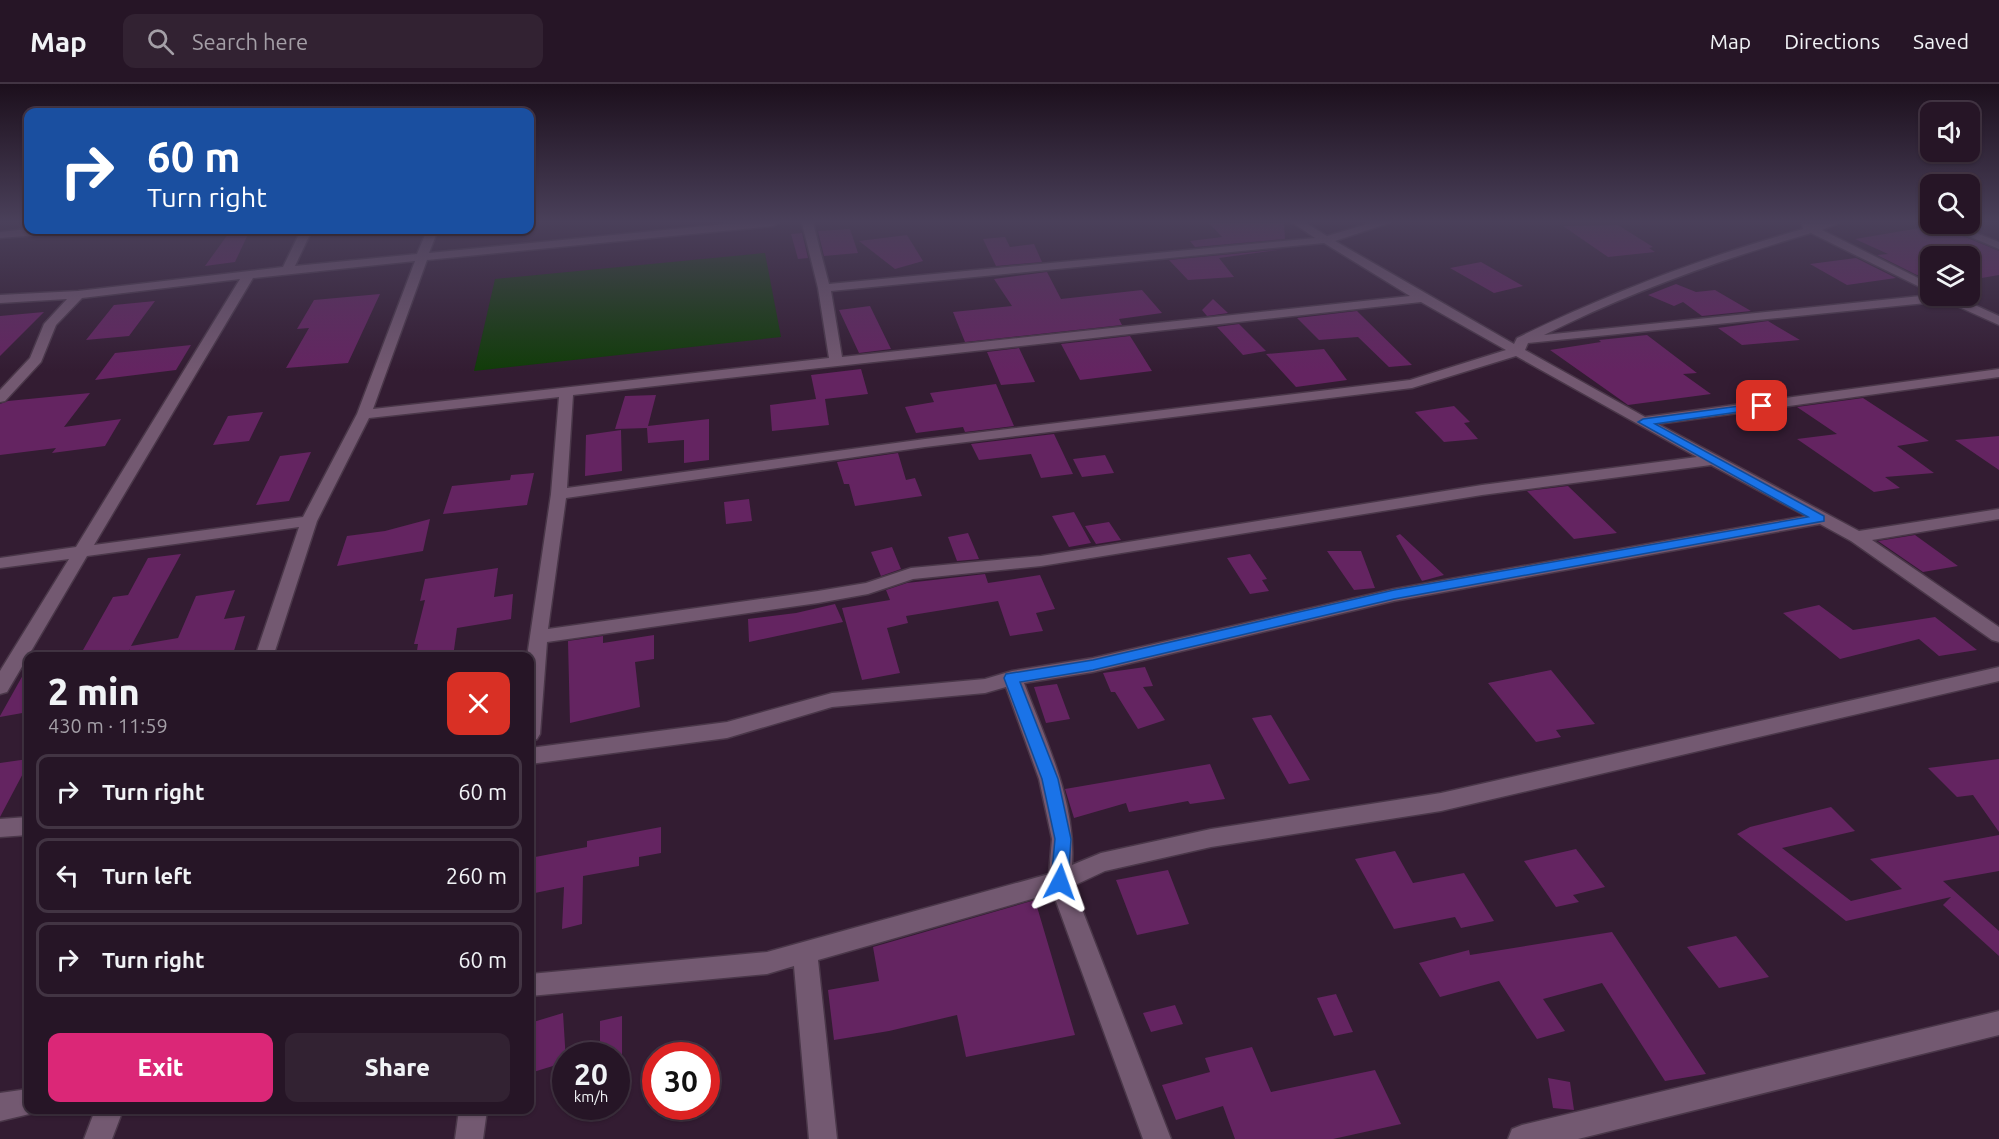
<!DOCTYPE html>
<meta charset="utf-8">
<style>
body{margin:0;font-family:Ubuntu,sans-serif;background:#322232;color:#f1f3f6;height:100vh;display:flex;flex-direction:column;font-size:22px;white-space:nowrap}
*{box-sizing:border-box;margin:0}
p{font-size:20px;color:#a49fa7}
.icon{flex:none;width:33px;height:33px;fill:none;stroke:currentColor;stroke-width:2;stroke-linecap:round;stroke-linejoin:round}
.map{position:relative;flex:1;overflow:hidden}
.side{position:absolute;left:24px;top:568px;width:510px;height:462px;display:flex;flex-direction:column;background:#261526;border-radius:12px;box-shadow:0 2px 4px #0004,0 0 0 2px #423443}
.side>*{flex:none}
.guide{position:absolute;left:24px;top:24px;width:510px;height:126px;border-radius:12px;box-shadow:0 2px 4px #0004,0 0 0 2px #423443;background:#1a4fa0;color:#fff;overflow:hidden}
.buttons{position:absolute;left:1920px;top:18px;display:grid;gap:12px}
.buttons a{display:grid;place-items:center;width:60px;height:60px;border-radius:12px;background:#261526;box-shadow:0 2px 4px #0004,0 0 0 2px #423443;font-size:30px}
.speed{position:absolute;left:552px;top:958px;display:flex;gap:12px;font-size:30px;font-weight:700;text-align:center}
.speed>*{display:grid;place-content:center;width:78px;height:78px;border-radius:50%;background:#261526;box-shadow:0 2px 4px #0004,0 0 0 2px #423443;line-height:1}
.speed small{font-size:15px;font-weight:400}
.speed .limit{border:9px solid #d22;background:#fff;color:#111}
.pin{position:absolute;display:grid;place-items:center;width:51px;height:51px;color:#fff;margin:-26px;border-radius:12px;box-shadow:0 3px 9px #0006}
.me{position:absolute;width:66px;margin:-33px;rotate:4deg;stroke-linejoin:round;filter:drop-shadow(0 0 4px #0008)}
.turn{display:flex;align-items:center;gap:21px;height:126px;padding:0 24px;font-size:27px}
.turn .icon{width:78px;height:78px;stroke-width:2.5}
.turn b{display:block;font-size:42px;line-height:51px}
.round{display:grid;place-items:center;flex:none;width:63px;height:63px;border-radius:12px;background:#322232}
.head{display:flex;align-items:center;justify-content:space-between;height:102px;padding:0 24px}
h1{font-size:36px;font-weight:800;line-height:45px}
.action{display:flex;gap:12px;margin-top:auto;padding:12px 24px}
.action a{flex:1;height:69px;border-radius:12px;background:#db2777;color:#fff;font-size:24px;font-weight:800;line-height:69px;text-align:center}
.action a+a{background:#322232;color:#f1f3f6}
ul{padding:0;list-style:none}
li{display:flex;align-items:center;gap:18px;height:75px;margin:0 12px 9px;padding:0 12px;border:3px solid #423443;border-radius:12px}
li div{flex:1}
li b{display:block;font-size:22px}
li em{font-style:normal}
header{display:flex;align-items:center;gap:36px;box-sizing:border-box;height:84px;padding:0 30px;background:#261526;border-bottom:2px solid #423443}
header strong{font-size:28px}
nav{display:flex;gap:33px;margin-inline-start:auto;font-size:21px}
.search{width:420px;height:54px;background:#322232;display:flex;align-items:center;gap:15px;box-sizing:border-box;padding:0 21px;border-radius:12px;color:#a49fa7;font-size:22px}
.map>svg:first-child{display:block}
</style>
<header>
<strong>Map</strong>
<div class="search"><svg class="icon" aria-label="search" viewBox="0 0 24 24"><circle cx="10" cy="10" r="6"/><path d="M15 15l6 6"/></svg>Search here</div>
<nav><a>Map</a><a>Directions</a><a>Saved</a></nav>
</header>
<div class="map">
<svg width="1999" height="1055" viewBox="0 0 1999 1055">
<rect width="100%" height="100%" fill="#331c32"/>
<path fill="#113c09" d="M765 169 781 253 474 287 495 195Z"/>
<path fill="#642461" d="M1209 139H1284L1285 155 1195 163 1190 157 1222 153Z
M1618 141 1653 163 1649 164 1655 168 1608 173 1563 142Z
M1920 144 1936 150 1953 148 1999 167V191L1970 196V172H1930V189L1917 191 1877 171 1888 170 1855 155Z
M850 145 858 169 824 172 818 147Z
M231 146H250L235 178 205 182Z
M802 149 808 174 798 175 791 150Z
M907 151 923 177 895 185 859 157Z
M1005 153 1010 163 1034 160 1042 178 996 182 983 155Z
M1285 165 1219 174 1234 193 1188 196 1169 176Z
M1856 174 1896 194 1847 201 1810 180Z
M1481 178 1523 202 1494 209 1450 184Z
M1047 188 1061 215 1142 206 1162 229 1119 235 1122 241 965 258 953 228 1012 222 994 195Z
M1676 200 1696 208 1715 206 1751 227 1702 232 1683 218 1674 222 1648 211Z
M380 210 348 279 286 284 309 244 297 245 314 216Z
M1213 215 1228 229 1207 232 1202 226Z
M155 217 129 252 86 256 114 221Z
M870 222 891 265 859 269 839 226Z
M1357 227 1361 231 1412 281 1389 283 1358 253 1319 256 1297 234Z
M44 228 0 272V232Z
M1768 237 1800 256 1742 261 1718 244Z
M1239 240 1266 267 1243 271 1217 243Z
M1647 251 1697 289 1683 290 1711 310 1628 321 1550 266 1601 258 1599 256Z
M1130 252 1152 287 1080 296 1061 260Z
M191 261 176 286 95 296 115 269Z
M1019 264 1035 298 1001 301 987 268Z
M1324 265 1347 296 1296 303 1266 270Z
M861 285 868 310 825 315 829 341 772 347 770 321 816 315 811 291Z
M996 300 1014 342 965 348 963 343 916 349 905 323 934 318 930 309Z
M90 309 64 343 121 335 105 362 52 369 56 364 0 371V320L8 317Z
M656 311 648 342 709 335V376L684 379V356L648 359 647 344 615 345 625 312Z
M1863 314 1929 357 1897 362 1934 389 1885 393 1900 404 1874 408 1797 355 1837 350 1797 323Z
M1454 322 1470 338 1464 339 1478 355 1444 358 1415 328Z
M263 328 249 357 213 361 228 332Z
M621 346 622 387 585 392 586 351Z
M1054 350 1073 390 1041 394 1031 370 979 376 971 360Z
M1999 352V386L1955 356Z
M311 368 289 417 256 421 280 372Z
M898 369 906 396 915 394 922 412 855 422 849 400H844L837 378Z
M1105 371 1114 389 1082 393 1073 375Z
M534 389 527 421 443 430 452 402 510 396 511 391Z
M1568 402 1569 403 1617 449 1574 455 1527 407Z
M749 415 752 437 726 440 724 418Z
M1074 428 1091 459 1069 463 1052 432Z
M430 435 423 467 337 482 347 452 385 447Z
M1109 438 1121 456 1096 460 1085 442Z
M968 449 979 475 957 477 948 453Z
M1400 450 1444 491 1422 497 1396 452Z
M1915 451 1958 482 1923 488 1878 457Z
M892 463 901 485 881 492 871 468Z
M1327 467H1361L1375 504 1354 506Z
M181 470 131 562 178 554 196 512 235 506 224 535 245 532 232 573H130V565L126 573H79L113 513 128 511 148 474Z
M1250 470 1267 495 1262 496 1269 507 1250 510 1227 474Z
M498 484 494 513 513 510 511 535 457 544 453 573H416L418 560H414L425 516 420 517 425 495Z
M985 490 988 499 1040 491 1055 525 1036 529 1043 547 1010 552 998 517 906 532 908 539 887 544 900 589 862 596 842 524 890 516 886 506 907 499Z
M835 520 843 538 749 558 748 535 796 529Z
M1819 521 1853 546 1935 533 1977 566 1939 572 1919 555 1840 575 1783 529Z
M654 551V575L635 578 640 623 570 639 568 557 603 552V559Z
M28 582V628L0 633V632Z
M1145 583 1153 602 1143 603 1165 636 1138 645 1115 608H1111L1103 589Z
M1551 586 1595 640 1556 646 1561 653 1536 658 1488 599Z
M1057 600 1070 635 1046 639 1034 603Z
M1271 631 1310 696 1289 700 1252 634Z
M28 675V680L0 733V679Z
M1999 675V748L1973 711 1957 713 1928 684Z
M1210 680 1225 715 1190 720 1188 717 1129 728 1126 719 1074 734 1065 705Z
M1831 723 1855 747 1782 764 1851 817 1902 805 1870 775 1999 751V787L1943 797 1999 847V872L1943 821 1951 813 1846 837 1737 750 1750 743Z
M661 743V769L639 773V782L583 792 582 840 562 845 564 803 530 810V774L587 763V757Z
M1576 765 1605 803 1573 811 1579 818 1556 823 1524 777Z
M1395 767 1413 799 1464 789 1494 837 1461 844 1455 833 1394 845 1355 775Z
M1168 786 1189 840 1137 851 1116 796Z
M1035 816 1075 951 966 973 957 931 889 947 834 956 828 906 879 897 873 863Z
M1612 848 1706 990 1665 997 1602 899 1543 915 1565 947 1537 955 1499 897 1440 913 1419 879 1469 866 1470 871Z
M1736 852 1769 893 1719 904 1687 863Z
M1336 910 1353 948 1334 952 1317 914Z
M1175 921 1183 940 1151 948 1143 929Z
M563 929 566 978 530 989V939Z
M622 932V972H600V937Z
M1252 963 1271 1008 1375 986 1401 1040 1333 1055H1235L1223 1022 1176 1036 1162 1001 1210 988 1205 974Z
M1548 994 1570 998 1574 1026 1553 1024Z"/>
<g fill="none" stroke-linecap="round" stroke-linejoin="round">
<g stroke="#4a3749" stroke-width="3">
<path id="street" d="M736 139H778L773 142 427 176 373 325 829 274 818 204 802 139H813L829 200 1315 154 1293 139H1306L1327 152 1371 139H1389L1335 157 1514 260 1517 254C1609 209 1704 173 1803 145L1802 140 1839 139 1822 146 1930 200V208L1811 149C1720 176 1630 208 1544 251L1930 211 1955 212 1999 232V241L1946 217 1528 259 1525 266 1645 333 1999 285V293L1658 340 1859 447 1999 425V435L1872 456 1999 543V558L1992 556 1851 457 1820 440 1394 517 1093 588 1024 599C1046 657 1076 717 1072 781L1101 769 1211 745 1441 709 1999 583V597L1441 727 1211 763 1105 787 1073 802 1171 1055H1143L1053 809 818 876 837 1055H809L794 882 767 890 530 912V890L767 868 1049 790 1052 755 1039 695 1006 603 985 609 832 623 727 654 530 680V664L727 638 832 609 985 595 1012 587 1093 574 1394 505 1806 432 1711 381 1482 411 1041 482 913 495 868 510 818 519 547 558 540 650 537 655 530 658V573H527L551 410 559 313 369 334 317 437 273 573H255L299 443 87 472 7 608 0 610V587L69 475 0 484V474L76 463 240 195 82 214 56 241 41 278 5 317 0 318V306L30 274 44 240 67 215 0 219V211L78 207 283 183 301 146H312L295 182 417 170 427 146H438L429 169ZM1324 159 1410 212 842 273 831 207ZM415 177 357 330 303 433 94 461 253 194ZM1421 218 1506 266 1410 296 925 355 567 404 573 311ZM1516 272 1697 373 1482 401 1041 472 911 484 866 499 818 507 548 545 566 414 925 363 1412 304Z
M1940 140H1953L1999 158V165Z
M28 145 70 146H71L65 149 0 154V148Z
M28 733V751L0 753V735Z
M1999 927V951L1578 1055H1508L1512 1045 1522 1041Z
M28 1005V1026L38 1028 0 1037V1009Z
M95 1026H123L112 1055H84Z
M459 1026H487L483 1055H455Z"/>
</g>
<use href="#street" fill="#735971" fill-rule="evenodd"/>
</g>
<linearGradient id="sky" x2="0" y2="1"><stop stop-color="#1c0f1c"/><stop offset="0.48" stop-color="#4a405a"/><stop offset="1" stop-color="#4a405a" stop-opacity="0"/></linearGradient>
<rect width="1999" height="287" fill="url(#sky)"/>
<path fill="#1a73e8" stroke="#114b97" stroke-width="1.5" d="M1762 319 1767 322 1766 324 1655 340 1824 432V437L1394 515 1093 586 1020 598 1058 695 1071 755 1068 798 1066 803 1060 805 1053 803 1051 798 1055 755 1042 695 1004 594 1006 590 1093 576 1394 506 1808 433 1638 338 1643 335Z"/>
</svg>
<div class="buttons">
<a><svg class="icon" aria-label="sound" viewBox="0 0 24 24"><path d="M4 9h4l5-4v14l-5-4H4zM17 9q2 3 0 6"/></svg></a>
<a><svg class="icon" aria-label="search" viewBox="0 0 24 24"><circle cx="10" cy="10" r="6"/><path d="M15 15l6 6"/></svg></a>
<a><svg class="icon" aria-label="layers" viewBox="0 0 24 24"><path d="M12 4l9 5-9 5-9-5zM3 14l9 5 9-5"/></svg></a>
</div>
<div class="speed"><div>20<small>km/h</small></div><div class="limit">30</div></div>
<div class="pin" style="left:1762px;top:322px;background:#d93025"><svg class="icon" aria-label="arrive" viewBox="0 0 24 24"><path d="M6 21V4h12l-3 4 3 4H6"/></svg></div>
<svg class="me" style="left:1060px;top:798px" viewBox="-20 -20 40 40"><path d="M0-17L14 15 0 8-14 15z" fill="#1a73e8" stroke="#fff" stroke-width="4"/></svg>
<div class="guide">
<div class="turn"><svg class="icon" aria-label="right" viewBox="0 0 24 24"><path d="M7 20v-9h11M14 6l5 5-5 5"/></svg><div><b>60 m</b>Turn right</div></div>
</div>
<section class="side">
<div class="head"><div><h1>2 min</h1><p>430 m · 11:59</p></div><a class="round" style="background:#d93025;color:#fff"><svg class="icon" aria-label="close" viewBox="0 0 24 24"><path d="M6 6l12 12M18 6L6 18"/></svg></a></div>
<ul>
<li><svg class="icon" aria-label="right" viewBox="0 0 24 24"><path d="M7 20v-9h11M14 6l5 5-5 5"/></svg><div><b>Turn right</b></div><em>60 m</em></li>
<li><svg class="icon" aria-label="left" viewBox="0 0 24 24"><path d="M17 20v-9H6M10 6l-5 5 5 5"/></svg><div><b>Turn left</b></div><em>260 m</em></li>
<li><svg class="icon" aria-label="right" viewBox="0 0 24 24"><path d="M7 20v-9h11M14 6l5 5-5 5"/></svg><div><b>Turn right</b></div><em>60 m</em></li>
</ul>
<div class="action"><a>Exit</a><a>Share</a></div>
</section>
</div>
